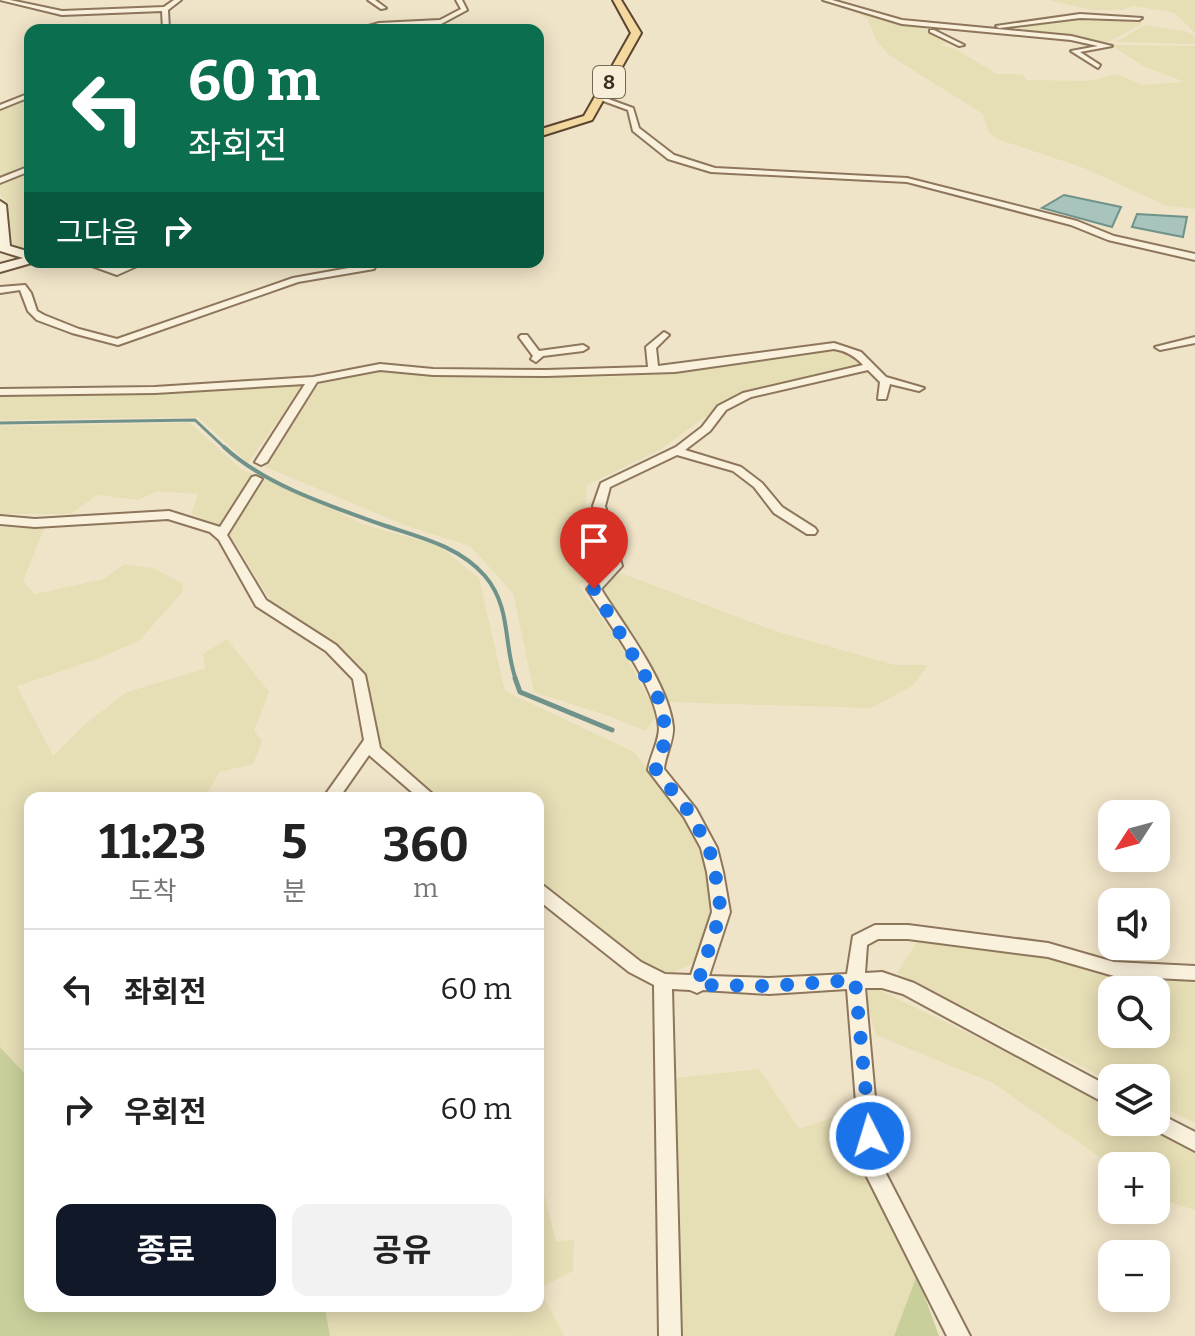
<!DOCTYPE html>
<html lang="ko">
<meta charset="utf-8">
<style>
body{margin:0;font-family:Bitter,"Noto Sans KR",serif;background:#f2f2f2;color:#222;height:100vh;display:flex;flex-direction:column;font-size:30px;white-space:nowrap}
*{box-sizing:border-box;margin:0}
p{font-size:26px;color:#767676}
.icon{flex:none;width:44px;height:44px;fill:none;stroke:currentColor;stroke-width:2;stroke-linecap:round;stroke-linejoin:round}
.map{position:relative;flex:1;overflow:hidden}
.panel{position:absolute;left:24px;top:792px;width:520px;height:520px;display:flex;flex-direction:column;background:#fff;border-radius:16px;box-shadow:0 4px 20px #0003}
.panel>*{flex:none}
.guide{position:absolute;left:24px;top:24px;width:520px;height:244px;border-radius:16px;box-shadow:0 4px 20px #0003;background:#0b6e4f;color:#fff;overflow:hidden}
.needle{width:52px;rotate:234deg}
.buttons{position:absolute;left:1098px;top:800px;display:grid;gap:16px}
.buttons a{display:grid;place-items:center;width:72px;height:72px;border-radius:16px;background:#fff;box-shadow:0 4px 20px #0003;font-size:40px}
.pin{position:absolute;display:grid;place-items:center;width:68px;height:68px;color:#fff;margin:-82px -34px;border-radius:50% 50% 50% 0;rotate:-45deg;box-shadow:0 0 8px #0007}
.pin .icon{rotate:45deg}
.me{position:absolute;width:88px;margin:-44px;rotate:355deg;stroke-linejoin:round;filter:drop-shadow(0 0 6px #0008)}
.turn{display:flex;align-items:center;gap:28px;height:168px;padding:0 32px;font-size:36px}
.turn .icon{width:104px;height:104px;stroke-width:2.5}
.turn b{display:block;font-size:56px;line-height:68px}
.then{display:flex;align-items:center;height:76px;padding:0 32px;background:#0003;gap:16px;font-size:30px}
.eta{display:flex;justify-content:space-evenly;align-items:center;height:136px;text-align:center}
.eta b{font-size:48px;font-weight:700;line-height:56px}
.primary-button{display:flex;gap:16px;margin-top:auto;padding:16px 32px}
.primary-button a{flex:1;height:92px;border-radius:16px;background:#111827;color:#fff;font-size:32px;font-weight:700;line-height:92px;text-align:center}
.primary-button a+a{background:#f2f2f2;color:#222}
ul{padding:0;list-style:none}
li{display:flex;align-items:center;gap:24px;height:120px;padding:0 32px;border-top:2px solid #e0e0e0}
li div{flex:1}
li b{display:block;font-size:30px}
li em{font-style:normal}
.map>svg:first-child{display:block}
</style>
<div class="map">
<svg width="1195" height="1336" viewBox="0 0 1195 1336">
<rect width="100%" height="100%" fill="#f0e4c8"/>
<path fill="#e6deb5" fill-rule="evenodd" d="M1048 0H1195V33L1175 13 1133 6 1122 10H1092Z
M850 9 912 24 944 36 952 41 940 45 955 49 997 74H1022L1027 80 1088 81 1117 74 1143 85 1185 82 1143 66 1111 45 1195 46V209L1167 206 1084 168 997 139 989 132 983 114 889 55 876 40 867 18Z
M1082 17 1138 19 1142 24 1108 42 1024 33 1023 25Z
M1145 25 1188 32 1195 36V44L1116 42Z
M30 96V167L0 179V109Z
M30 172V251L13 244 8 204 0 194V185Z
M837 350 854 352 861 358 859 366 817 378 754 389 717 408 660 450 587 485 584 517 601 564 579 586 619 643 657 714 646 731 612 717 534 692 513 593 470 546 407 526 261 465 320 383 355 374 387 370 431 375 610 377 678 373Z
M306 381 248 463 198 417 0 420V395L245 388Z
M190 423 242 470 310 497 362 524 439 546 479 578 505 691 634 752 675 803 702 850 712 915 703 951 690 965 662 977 596 932 538 884V798H435L380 752 365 675 334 643 271 601 226 529 191 514 198 494 156 491 139 500 97 495 71 514H0V426Z
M0 527 44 529 23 581 35 594 104 579 124 564 153 568 183 584 182 592 140 640 97 659 17 686 53 756 83 726 127 692 205 669 203 654 227 639 269 692 254 731 262 741 253 764 220 772 204 798H30V1079L0 1047Z
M621 573 772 630 895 665H928L912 686 871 708 665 702 597 590Z
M918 940 1195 977V1123L1156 1104V1078H1112V1082L897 973ZM1112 990H1156V1034H1112Z
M867 984 1091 1093 1112 1105V1122H1142L1195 1149V1210L1156 1198V1166H1113L993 1083 876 1035 865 997Z
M759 1069 799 1129 856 1110 862 1157 917 1275 894 1336H682L676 1078Z
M538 1171 556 1241 574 1240 573 1271 540 1288 564 1336H330L325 1309 320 1306H538Z"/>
<path fill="#c9cf9b" d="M0 1047 30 1079V1306H320L325 1309 330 1336H0Z
M917 1275 939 1336H894Z"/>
<path fill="#a9c4bc" stroke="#6f938a" stroke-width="2" d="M1064 195 1121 207 1112 227 1042 208Z
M1137 214 1187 217 1183 237 1132 227Z"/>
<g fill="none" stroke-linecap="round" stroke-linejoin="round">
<path stroke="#6f938a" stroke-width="3" d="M0 423 195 420 226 449"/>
<path stroke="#6f938a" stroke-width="4" d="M224 447C265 485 330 506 383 525 419 537 459 546 485 576 512 608 503 645 516 680"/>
<path stroke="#6f938a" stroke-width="5" d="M515 678 520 692 612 730"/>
<g stroke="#8d765c" stroke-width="4">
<path id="street" d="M0 0H10L62 11 164 7 174 0H181L168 10 169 30H163L162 11 62 15Z
M368 0H375L386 8 381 9Z
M456 0H462L467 10 441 24 355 30 379 23 440 20 461 9Z
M823 0H832L902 20 1071 36 1112 46 1080 52 1100 65 1098 68 1071 51 1098 46 1071 40 902 24Z
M1080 14 1142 18 1139 20 1080 18 999 28 996 26Z
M930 30H934L964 45 959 46 930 32Z
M30 93V97L0 109V105Z
M600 96 633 108 639 128 674 155 715 168 907 178 1077 221 1114 236 1195 254V260L1108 240 1071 225 907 182 711 172 668 159 633 131 628 110 598 99Z
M30 166V171L0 183V178Z
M81 262C94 262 102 267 114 268 122 269 135 262 146 262L117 275Z
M371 264 375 267 374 269 298 282 118 345 72 333 37 320 28 311 20 290 0 293V287L25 285 31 293 37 311 44 315 79 329 117 339 293 278Z
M664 332 669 335 656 348 658 366 834 343 861 352 886 377 924 388 919 391 890 384 886 399H878L880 382 868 370 751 397 726 410 710 431 685 450 741 467 762 483 782 507 815 528 817 531 815 534H807L774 513 754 487 733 471 677 455 610 487 605 506 622 566 601 589C624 626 669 684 673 727 674 741 665 755 664 769L696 809 717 848 723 872 730 912 709 976 769 978 847 974 853 936 875 925H908L1048 943 1114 962 1195 966V980L1114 976 1048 957 908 939H878L867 945 865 973 882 972 914 983 1112 1088V1107L903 994 882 988H865L881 1164 970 1336H947L861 1165 847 989 769 994 703 990 697 993 690 990 672 989 681 1336H659L654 985 629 972 538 900V884L544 886 641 962 665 974 691 975 712 912 707 872 701 848 684 817 648 770C650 756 659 742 659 728 656 686 610 625 587 589L609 565 593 506 601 483 676 447 702 427 718 406 743 393 863 365C855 356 846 351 834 349L675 372 546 376 433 375 380 370 317 382 267 462 261 465 255 462 305 384 155 393 0 395V389L155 387 313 377 380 364 433 369 546 370 648 367 646 347Z
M521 335H527L539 351 583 345 588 348 583 351 543 356 536 362 531 359 533 356 519 337Z
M1195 337V343L1160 350 1155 347Z
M256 476 262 479 227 535 266 600 336 645 365 675 380 748 437 798H419L369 755 339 798H323L364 740 353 679 326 651 256 606 219 540 210 532 168 519 35 527 0 524V516L35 519 169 511 220 527 252 477Z
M1156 1112 1195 1132V1151L1149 1127 1147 1122H1156Z"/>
</g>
<g stroke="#6f573f" stroke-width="4">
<path id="secondary" d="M0 201 6 205 10 246 30 252V262H35L0 272V264L23 258 0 251Z"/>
</g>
<g stroke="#5b4430" stroke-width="4">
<path id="primary" d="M613 0H621L641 33 592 120 538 137V130L584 116 631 33Z"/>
</g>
<use href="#street" fill="#faf1dc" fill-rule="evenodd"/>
<use href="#secondary" fill="#faf1dc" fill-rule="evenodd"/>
<use href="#primary" fill="#f3d9a0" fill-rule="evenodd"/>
</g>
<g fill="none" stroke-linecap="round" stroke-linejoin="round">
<path stroke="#1a73e8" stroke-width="14" stroke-dasharray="0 25.2" d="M594 589 664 708V745L656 758V770L690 813 709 848 715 872 721 912 697 985 769 986 855 980 870 1136"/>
</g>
<g text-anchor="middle" stroke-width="6" stroke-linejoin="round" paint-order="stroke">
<rect fill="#f7eed8" stroke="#756857" stroke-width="2" x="593" y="66" width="32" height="32" rx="6"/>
<g font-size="20" font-weight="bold" fill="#3d2e20">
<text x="609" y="89">8</text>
</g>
</g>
</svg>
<div class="buttons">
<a><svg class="needle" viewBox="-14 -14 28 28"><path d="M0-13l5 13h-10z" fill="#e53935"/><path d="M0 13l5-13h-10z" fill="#767676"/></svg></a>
<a><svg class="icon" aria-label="sound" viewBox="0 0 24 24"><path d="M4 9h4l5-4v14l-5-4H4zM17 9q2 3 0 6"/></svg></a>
<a><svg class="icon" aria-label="search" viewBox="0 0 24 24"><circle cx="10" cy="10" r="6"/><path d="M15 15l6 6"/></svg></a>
<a><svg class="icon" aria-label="layers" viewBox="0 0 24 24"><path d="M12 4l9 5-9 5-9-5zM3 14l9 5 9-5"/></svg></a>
<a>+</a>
<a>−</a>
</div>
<div class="pin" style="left:594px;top:589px;background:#d93025"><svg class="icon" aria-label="arrive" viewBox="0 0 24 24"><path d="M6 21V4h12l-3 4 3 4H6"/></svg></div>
<svg class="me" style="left:870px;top:1136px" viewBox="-20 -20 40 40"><circle r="17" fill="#1a73e8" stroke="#fff" stroke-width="3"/><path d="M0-11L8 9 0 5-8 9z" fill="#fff"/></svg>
<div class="guide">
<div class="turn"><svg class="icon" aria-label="left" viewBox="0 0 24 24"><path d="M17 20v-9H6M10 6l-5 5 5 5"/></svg><div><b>60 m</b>좌회전</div></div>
<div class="then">그다음<svg class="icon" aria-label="right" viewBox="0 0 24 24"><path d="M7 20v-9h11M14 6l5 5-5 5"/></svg></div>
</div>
<section class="panel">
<div class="eta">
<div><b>11:23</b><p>도착</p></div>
<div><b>5</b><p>분</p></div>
<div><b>360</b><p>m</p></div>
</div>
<ul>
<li><svg class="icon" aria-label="left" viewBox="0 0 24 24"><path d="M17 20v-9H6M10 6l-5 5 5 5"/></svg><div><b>좌회전</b></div><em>60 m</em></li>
<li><svg class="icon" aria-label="right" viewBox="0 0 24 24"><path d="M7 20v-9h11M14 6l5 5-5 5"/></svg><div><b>우회전</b></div><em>60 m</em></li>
</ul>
<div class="primary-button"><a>종료</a><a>공유</a></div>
</section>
</div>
